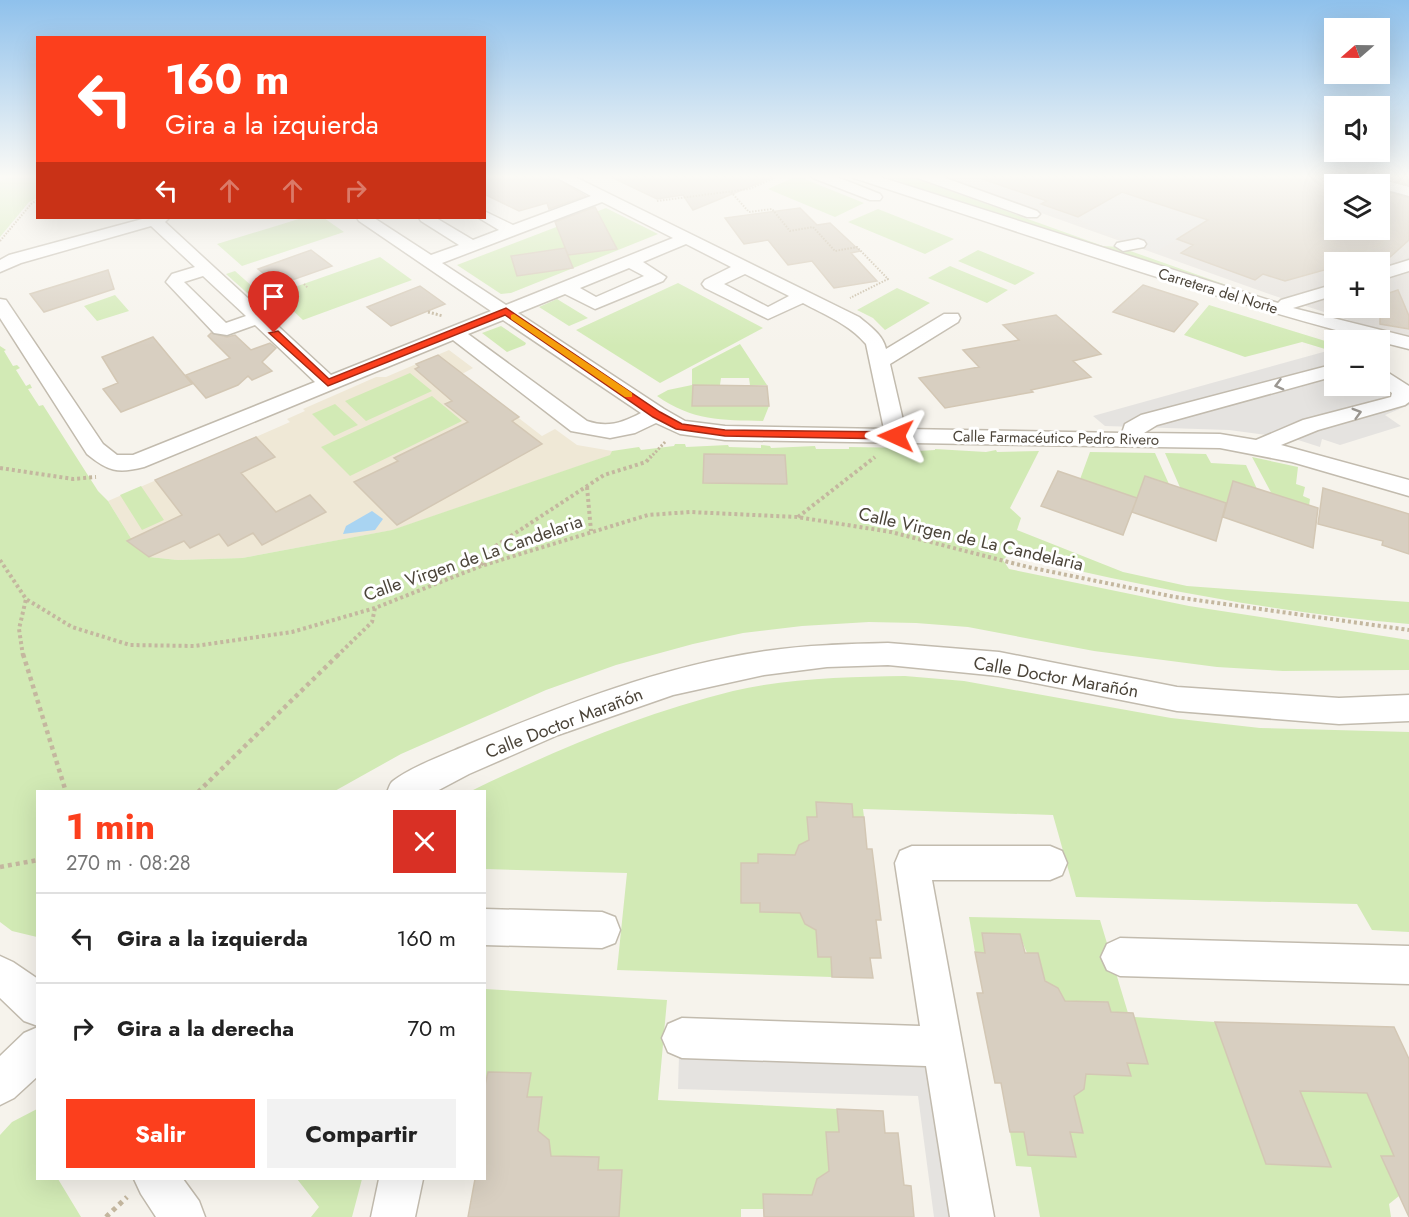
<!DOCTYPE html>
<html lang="es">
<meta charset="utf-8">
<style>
body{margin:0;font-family:Jost,sans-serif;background:#f2f2f2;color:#222;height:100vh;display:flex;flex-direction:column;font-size:22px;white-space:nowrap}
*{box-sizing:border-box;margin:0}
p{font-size:20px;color:#767676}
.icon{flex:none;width:33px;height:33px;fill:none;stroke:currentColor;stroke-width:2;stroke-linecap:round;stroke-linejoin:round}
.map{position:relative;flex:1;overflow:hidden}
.side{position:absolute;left:36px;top:790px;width:450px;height:390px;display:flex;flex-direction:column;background:#fff;border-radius:0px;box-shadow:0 6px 24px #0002}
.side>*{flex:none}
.guide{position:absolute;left:36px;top:36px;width:450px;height:183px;border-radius:0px;box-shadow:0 6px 24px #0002;background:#fc3f1d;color:#fff;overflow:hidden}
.needle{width:39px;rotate:250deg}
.tools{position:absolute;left:1324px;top:18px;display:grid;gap:12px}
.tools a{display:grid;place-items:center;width:66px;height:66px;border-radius:0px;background:#fff;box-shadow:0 6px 24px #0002;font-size:30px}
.pin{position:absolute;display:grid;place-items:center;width:51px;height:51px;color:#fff;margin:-62px -26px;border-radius:50% 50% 50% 0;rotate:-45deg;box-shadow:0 0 6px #0007}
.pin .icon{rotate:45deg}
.me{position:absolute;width:66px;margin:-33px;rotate:271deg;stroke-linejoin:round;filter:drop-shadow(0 0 4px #0008)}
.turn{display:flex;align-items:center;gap:21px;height:126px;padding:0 30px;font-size:27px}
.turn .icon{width:78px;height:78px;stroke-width:2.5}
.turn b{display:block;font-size:42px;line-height:51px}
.lanes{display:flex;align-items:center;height:57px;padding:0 30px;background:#0003;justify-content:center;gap:30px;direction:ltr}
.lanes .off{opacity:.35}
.round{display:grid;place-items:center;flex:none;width:63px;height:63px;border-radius:0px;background:#f2f2f2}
.headline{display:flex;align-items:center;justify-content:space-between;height:102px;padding:0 30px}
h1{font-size:36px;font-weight:700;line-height:45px;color:#fc3f1d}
.cta{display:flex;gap:12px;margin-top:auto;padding:12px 30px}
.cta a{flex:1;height:69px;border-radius:0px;background:#fc3f1d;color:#fff;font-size:24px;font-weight:700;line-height:69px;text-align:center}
.cta a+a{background:#f2f2f2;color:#222}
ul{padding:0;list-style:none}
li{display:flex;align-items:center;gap:18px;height:90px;padding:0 30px;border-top:2px solid #e0e0e0}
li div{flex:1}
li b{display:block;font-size:22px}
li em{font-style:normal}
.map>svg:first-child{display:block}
</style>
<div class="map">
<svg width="1409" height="1217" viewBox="0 0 1409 1217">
<rect width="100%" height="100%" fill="#f6f3ec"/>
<path fill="#e6e2dd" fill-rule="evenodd" d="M934 175H1409V336L1370 327 1275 296ZM1335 184H1380V230H1335ZM1335 262H1380V308H1335Z"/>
<path fill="#efe8d6" d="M449 350 473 368 462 374 542 436 555 429 577 445 612 451 611 455 393 530 242 558 178 560 149 557 137 548 108 501 290 422 287 419 305 411 303 409 376 377H386Z"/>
<path fill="#d2eab5" d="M14 175H37V198L29 202 0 237V181Z
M885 175H906L1103 246 1119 247 1232 287 1228 290 923 191Z
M797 176 864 203 835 217 768 189Z
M606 208 658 234 511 293 501 294 457 265Z
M878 209 954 239 925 254 848 222Z
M302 218H324L344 232 242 266 217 244Z
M978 250 1035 273 1015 285 958 261Z
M380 257 412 280 303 320 275 294Z
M950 266 1008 290 987 303 928 278Z
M235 271 264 297 255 300 226 274Z
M678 283 763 328 660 383 576 330Z
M897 288 930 303 885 330 873 318 857 310Z
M115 295 129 311 97 321 84 306Z
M557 299 588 318 569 326 539 307Z
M1209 305 1335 344V352L1302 342 1245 357 1184 335Z
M501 326 526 343 525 345 507 352 482 333Z
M740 344 767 385H750L749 378H721L720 385H693L692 405 769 406 763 421C721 420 693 421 657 396L668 390 692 385V369Z
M0 346 6 350 4 351 13 366 17 365 20 368 16 370 26 386 30 384 32 388 28 389 39 406 43 405 98 491 108 501 137 548 149 557 178 560 242 558 392 530 610 455 612 451 639 447 641 450 674 446 675 444H685L686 447 728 445 729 447 761 448V445L770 446 771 448 815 446 816 449H849V447L917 448 918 451 935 450V449L986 452 996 450 997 452 1039 451 1010 508 1021 518 1017 530 1123 572 1187 586 1409 602V624C1274 612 1140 587 1009 554L1003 560 1009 569 1189 606 1409 640V670L1283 671 1217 667 1094 651 968 627 916 623 869 622 802 626 743 633 693 644 616 665 546 690 401 754 333 792H38L37 937 12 931 0 922Z
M410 373 432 391 366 421 345 401Z
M432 396 462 421 350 476 321 447Z
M335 404 358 425 334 436 312 414Z
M1090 452 1155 453 1169 484 1151 502 1079 482Z
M1165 453 1206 454 1211 463 1246 465 1257 489 1233 482 1229 494 1242 509 1203 496 1182 492Z
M1252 457 1298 467 1296 484 1305 487 1303 496 1310 499 1309 506 1274 498Z
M141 486 164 520 142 530 120 495Z
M905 676 964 681 1171 718 1260 728 1409 732V932L1372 930 1357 904 1076 897 1053 815 863 809 864 817H853L852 804 816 802 817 817H807L809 840 795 855 758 854V863H741V902L760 903V911L800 913 805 924 816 930 818 957H831L832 977 617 970 627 873 485 869 484 792H469C554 751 640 714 733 691 789 678 848 677 905 676Z
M969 917 1100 920 1128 1013 1111 1012 1108 1002 1065 1001C1044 980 1028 963 1020 934L982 933 985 953 975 952Z
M485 989 667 1000 658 1100 837 1109 839 1132 826 1133 829 1171 817 1179 812 1195 763 1194V1209H741V1217H619L622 1170H598L599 1157 551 1156 549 1140 538 1131 542 1097H527L531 1073 488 1072 485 1090Z
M1134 1017 1215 1022 1266 1164 1331 1167 1300 1091 1409 1094 1384 1132 1394 1156H1381L1399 1196 1389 1204 1391 1217H1040L1031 1167 1016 1166 1010 1132H1024L1076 1157 1070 1132 1083 1133 1074 1096 1086 1074 1130 1076 1127 1063Z
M37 1109 38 1179H58L81 1217H0V1135L12 1122Z
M297 1179H362L352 1217H311L319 1207Z"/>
<path fill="#e5e3e0" d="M1104 186 1209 221 1157 251 1087 226 1089 224 1059 211Z
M1327 351 1335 352V386H1380V370L1409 392V405L1385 415 1401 426 1340 445 1322 439 1320 447 1295 439 1229 430 1105 426 1093 416Z
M679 1056 932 1064 954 1217H934L918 1096 678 1089Z"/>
<path fill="#a9d4f2" d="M372 511 383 519 375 530 343 534 346 526Z"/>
<path fill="#d8cfc1" stroke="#d3c7b4" stroke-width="1.5" d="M484 175H550L586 196 549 209 547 203 519 211 484 194Z
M607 175H776V176L693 210 683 195 657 199Z
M982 175H1335V230H1380V190L1409 198V240L1389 258 1376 254 1348 262H1335V267L1285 281 1263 274 1255 280 1181 253 1193 245 1177 239 1208 220 1122 192 1078 217 1041 204 1047 201 982 179Z
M1380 175H1409V185L1380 177Z
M595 207 617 249 568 255 555 222Z
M800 208 817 225 830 223 860 251 851 253 877 281 834 288 812 261 788 265 768 240 744 244 725 218Z
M565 248 573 268 517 276 511 256Z
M311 250 332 266 278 285 258 269Z
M108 270 114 289 44 312 30 294Z
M1143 285 1196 302 1198 304 1174 332 1113 312Z
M420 286 445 304 391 326 367 307Z
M1398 290 1409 316V329L1380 324V296Z
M1056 315 1101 354 1073 361 1091 377 1031 390 1033 392 945 408 919 378 979 367 963 350 1019 340 1003 325Z
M211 333 227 337 235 335 251 350 270 343 276 348 262 362 272 371 252 380 248 376 238 385 206 398 186 375 230 358 208 336Z
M153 337 192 384 121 412 103 389 118 383 102 357Z
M438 355 519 417 512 421 542 444 397 525 354 482 398 461 394 458 468 422 445 404 452 401 415 369 419 367 416 364Z
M693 385 767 386 769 406H692Z
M256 437 275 457 241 473 276 512 310 495 326 512 262 545 253 533 228 546 219 534 190 548 184 541 149 557 127 541 182 515 155 480Z
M704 454 785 455 787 484 703 483Z
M1058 471 1137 498 1123 535 1041 506Z
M1145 476 1226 503 1216 541 1132 512Z
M1233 481 1318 508 1313 548 1223 517Z
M1323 488 1409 514V554L1382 545 1383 541 1318 524Z
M816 802 852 804 853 817H864L867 849H872L881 920H876L881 958H870L873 978 832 977 831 957H818L816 930 805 924 800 913 760 912V903H741V863H758V854L795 855 799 845 809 840 807 817H817Z
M982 933 1020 934 1025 953H1038L1045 981 1058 988 1065 1001 1108 1002 1111 1012 1133 1013 1148 1064 1127 1063 1131 1076 1086 1074 1084 1089 1074 1096 1083 1133 1070 1132 1076 1157 1028 1155 1024 1132H1010L1001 1083H995L977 993H983L975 952 985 953Z
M1215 1022 1394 1027 1409 1059V1217L1381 1156H1394L1367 1093 1300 1091 1331 1167 1266 1164Z
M488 1072 531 1073 527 1097H542L538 1131 549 1140 551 1156 599 1157 598 1170H622L619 1217H468L475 1179H484V1090Z
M837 1109 883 1111 885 1133H898L904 1185 911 1186 914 1217H764L763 1194 812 1195 817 1179 829 1171 826 1132H839Z"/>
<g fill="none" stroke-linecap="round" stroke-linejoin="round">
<g stroke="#c2bbae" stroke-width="3">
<path id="minor" d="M552 175H571L859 317C870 326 883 335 886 349L944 314H958L960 318 958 322 890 364 905 429 1122 433 1125 424 1141 415 1335 364V376L1157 425 1144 433 1220 434 1256 440 1303 420 1391 397 1392 393 1380 385V370L1387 372 1409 386V402L1405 405 1318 430 1281 445 1409 480V496L1292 462 1220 448 725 440 680 434 656 423 635 433 610 438 571 431 453 340 144 467C117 474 108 471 87 454L0 318V299L6 300 103 444 117 455H133L315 382 255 325 227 335 214 333 166 282 172 274 195 267 151 226 21 263 0 272V260L9 255 146 218H169L165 222 331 375 491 311 359 221 357 218H374L431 255 459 245 421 221 419 218H436L473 240 499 230 479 218H484V211L513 225 591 196ZM602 202 673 238 506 305 442 263ZM686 244 731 267 705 280 702 284 705 288 768 319 803 303C825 315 849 324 866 344L884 429 725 426 685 421 664 409 518 313 565 294 595 309 663 281 666 277 643 262ZM629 268 644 276 596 297 580 288ZM745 274 789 296 768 307 724 284ZM203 276 246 316 226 323 184 282ZM503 320 641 413C622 423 607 428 587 421L468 334Z
M811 175H832L880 194 882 197 880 200H870L813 178Z
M852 175H874L1278 303 1281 300 1335 284V295L1293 308 1409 337V349C1223 303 1038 238 854 178Z
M916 175H937L1037 211 1040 214 1037 217H1027L918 178Z
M1341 175H1365L1409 187V196L1380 188V184H1366L1343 178Z
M1138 239 1144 241 1146 244 1144 247 1123 251 1115 246 1117 243Z
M1409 260V271L1380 280V269Z
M888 643 999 652 1177 687 1339 698 1409 695V721L1339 724 1177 711 999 676 888 665 827 667 764 675 673 695 558 735 469 774 435 792H387C389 788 390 783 393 781 411 767 446 754 467 745 563 705 662 666 766 651 806 645 847 644 888 643Z
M912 846H1050L1062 851 1067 863 1062 875 1050 880H932L994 1217H950L926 1066 682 1058 668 1052 662 1038 668 1024 682 1018 920 1026 895 863 900 851Z
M484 909 602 912 615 917 620 930 615 943 602 948 484 945Z
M1120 938 1409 946V984L1120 976 1107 970 1101 957 1107 944Z
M0 956 13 962 38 979V1026L24 1021 0 998Z
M38 1027V1076L14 1098 0 1105V1056L24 1033Z
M134 1179H183L199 1201 205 1217H156L141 1194Z
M379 1179H423L415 1217H371Z"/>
</g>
<path stroke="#c4b79f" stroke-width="2" stroke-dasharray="1.5 1.5" stroke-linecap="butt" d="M731 192 749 212 772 209 790 231 813 227 835 251 857 247 888 279 850 298
M657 201 749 189 782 175
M0 241 32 203 38 200
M304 284 308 288"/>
<path stroke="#c4b79f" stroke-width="3" stroke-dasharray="2 2" stroke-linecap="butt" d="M428 312 443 316
M650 458 666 441"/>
<path stroke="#c4b79f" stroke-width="4" stroke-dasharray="3 3" stroke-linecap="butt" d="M0 468 73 479 96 477
M587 487 591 531
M798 517 875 457
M0 560 26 599 72 627 130 645 195 646 292 632 375 608 481 566 648 515 690 512 797 517 891 532 1028 567 1175 597 1409 630
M481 565 494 547 604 475 646 462 651 456
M23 656 19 629 26 599
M337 656 372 622 375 608"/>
<path stroke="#c4b79f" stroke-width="4.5" stroke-dasharray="4 4" stroke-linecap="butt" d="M23 654 66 792
M198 792 339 654
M0 867 38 860"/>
<path stroke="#c4b79f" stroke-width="5" stroke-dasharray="4.5 4.5" stroke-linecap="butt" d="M106 1217 127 1197"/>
<use href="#minor" fill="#fff" fill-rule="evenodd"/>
</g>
<defs><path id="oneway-chevron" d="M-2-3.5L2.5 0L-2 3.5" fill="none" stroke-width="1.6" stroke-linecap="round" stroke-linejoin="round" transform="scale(1.5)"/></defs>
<g stroke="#9c9892">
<use href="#oneway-chevron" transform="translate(1279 385) rotate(165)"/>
<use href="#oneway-chevron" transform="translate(1357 413) rotate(-16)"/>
</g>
<linearGradient id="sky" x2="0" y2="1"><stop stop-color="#8fc1ec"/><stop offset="0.51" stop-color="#fbfaf6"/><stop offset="1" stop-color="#fbfaf6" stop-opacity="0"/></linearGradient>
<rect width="1409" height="346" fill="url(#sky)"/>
<path fill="#fc3f1d" stroke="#a42913" stroke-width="1.5" d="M506 308 660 412 682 424 725 430 896 432 902 436 896 439 725 436 676 429 653 417 505 315 328 386 269 333 278 331 329 379Z"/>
<path fill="#f59e0b" d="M514 314 632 393V397H625L511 319V315Z"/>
<g text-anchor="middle" stroke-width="6" stroke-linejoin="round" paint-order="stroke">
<g font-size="15" fill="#4b4439" stroke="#fff">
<text transform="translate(1218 291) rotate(17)" y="5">Carretera del Norte</text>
<text transform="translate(1056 438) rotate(1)" y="5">Calle Farmacéutico Pedro Rivero</text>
</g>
<g font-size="18" fill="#4b4439" stroke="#fff">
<text transform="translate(971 539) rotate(13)" y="6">Calle Virgen de La Candelaria</text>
<text transform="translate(473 558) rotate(-19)" y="6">Calle Virgen de La Candelaria</text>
<text transform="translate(1056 677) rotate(10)" y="6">Calle Doctor Marañón</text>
<text transform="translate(564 723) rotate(-21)" y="6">Calle Doctor Marañón</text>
</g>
</g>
</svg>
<div class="tools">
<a><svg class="needle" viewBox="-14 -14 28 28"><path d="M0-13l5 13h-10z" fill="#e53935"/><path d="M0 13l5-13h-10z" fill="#767676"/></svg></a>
<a><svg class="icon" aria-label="sound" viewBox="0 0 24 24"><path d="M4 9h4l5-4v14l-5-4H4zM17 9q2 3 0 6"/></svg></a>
<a><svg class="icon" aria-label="layers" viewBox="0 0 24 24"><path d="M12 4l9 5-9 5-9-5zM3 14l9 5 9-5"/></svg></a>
<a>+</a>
<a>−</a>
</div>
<div class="pin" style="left:274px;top:333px;background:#d93025"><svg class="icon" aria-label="arrive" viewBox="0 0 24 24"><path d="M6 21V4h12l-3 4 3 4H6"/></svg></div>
<svg class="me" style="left:896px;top:436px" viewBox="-20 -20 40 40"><path d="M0-17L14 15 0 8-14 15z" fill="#fc3f1d" stroke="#fff" stroke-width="4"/></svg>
<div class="guide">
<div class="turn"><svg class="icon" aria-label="left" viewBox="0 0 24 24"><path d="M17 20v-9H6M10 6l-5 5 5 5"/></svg><div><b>160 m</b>Gira a la izquierda</div></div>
<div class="lanes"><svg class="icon" aria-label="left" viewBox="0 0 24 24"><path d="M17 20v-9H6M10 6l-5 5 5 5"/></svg><svg class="icon off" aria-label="ahead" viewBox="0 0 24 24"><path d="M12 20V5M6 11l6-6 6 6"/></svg><svg class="icon off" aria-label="ahead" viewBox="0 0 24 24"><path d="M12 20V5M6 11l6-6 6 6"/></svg><svg class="icon off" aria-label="right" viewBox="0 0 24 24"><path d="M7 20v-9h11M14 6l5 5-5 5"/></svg></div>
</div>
<section class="side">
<div class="headline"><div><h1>1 min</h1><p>270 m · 08:28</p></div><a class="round" style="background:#d93025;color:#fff"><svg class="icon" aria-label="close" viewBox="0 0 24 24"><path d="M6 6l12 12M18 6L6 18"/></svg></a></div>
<ul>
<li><svg class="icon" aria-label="left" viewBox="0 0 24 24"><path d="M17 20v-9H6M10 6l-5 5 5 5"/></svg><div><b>Gira a la izquierda</b></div><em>160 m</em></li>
<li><svg class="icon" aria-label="right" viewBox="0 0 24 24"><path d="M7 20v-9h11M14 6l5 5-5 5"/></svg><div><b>Gira a la derecha</b></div><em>70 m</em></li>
</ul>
<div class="cta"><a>Salir</a><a>Compartir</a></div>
</section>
</div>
